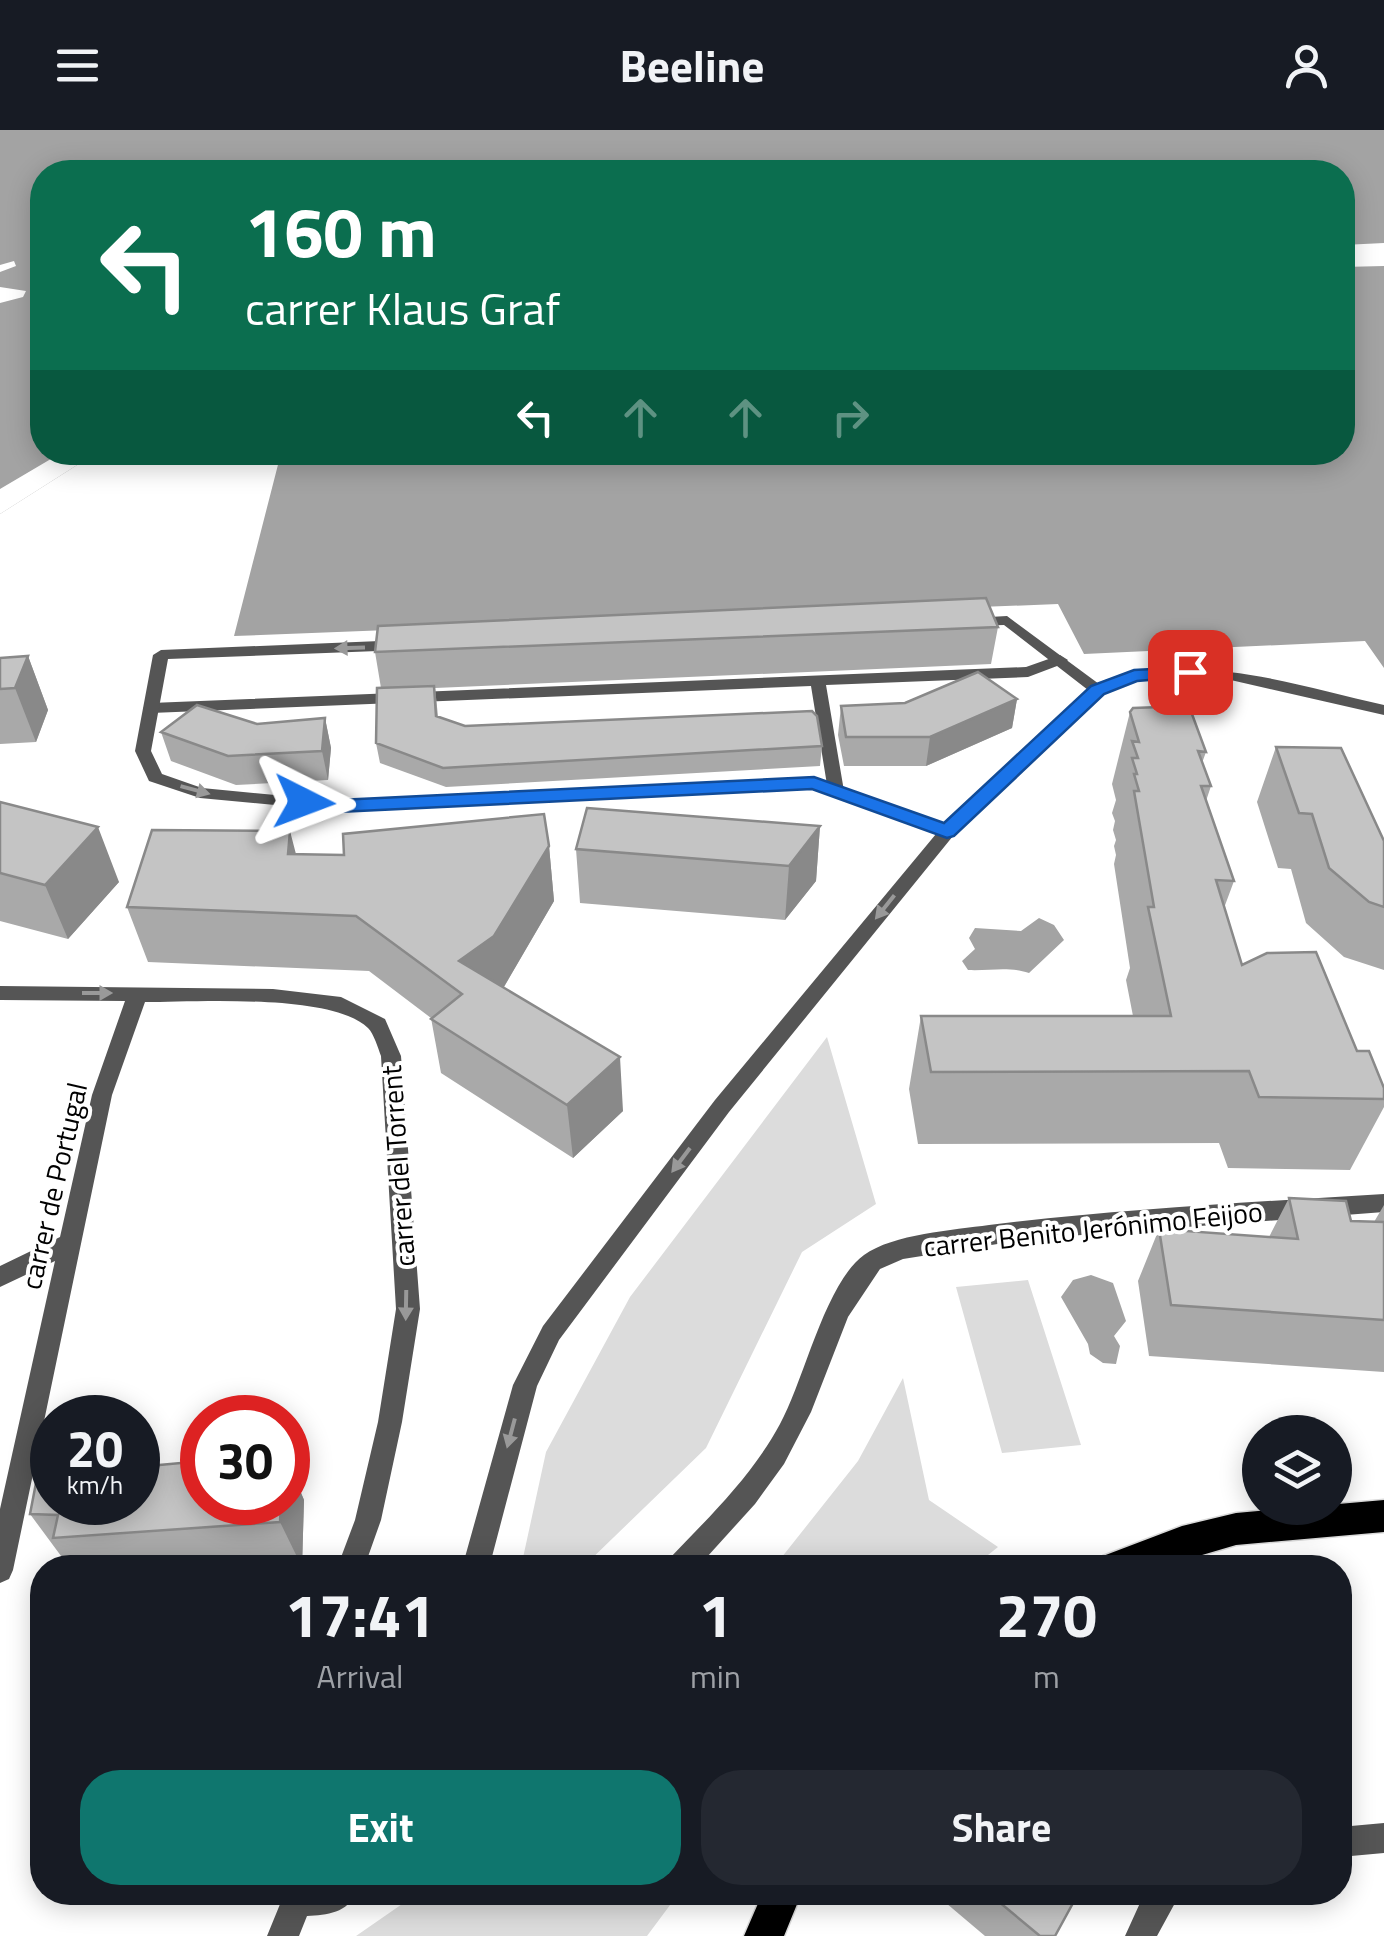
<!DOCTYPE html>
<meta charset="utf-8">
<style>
body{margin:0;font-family:"Titillium Web",sans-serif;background:#242831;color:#f1f3f6;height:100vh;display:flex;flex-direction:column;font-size:38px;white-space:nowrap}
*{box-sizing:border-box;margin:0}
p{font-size:32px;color:#9ea1a6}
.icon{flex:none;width:55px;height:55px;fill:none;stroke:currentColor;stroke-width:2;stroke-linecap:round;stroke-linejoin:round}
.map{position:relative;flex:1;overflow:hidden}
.sheet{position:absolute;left:30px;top:1425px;width:1322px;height:350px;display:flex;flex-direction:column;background:#171b24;border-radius:40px;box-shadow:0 5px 25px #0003}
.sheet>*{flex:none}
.guide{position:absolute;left:30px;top:30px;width:1325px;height:305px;border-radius:40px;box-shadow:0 5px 25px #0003;background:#0b6e4f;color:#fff;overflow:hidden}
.controls{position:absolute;left:1242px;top:1285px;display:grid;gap:20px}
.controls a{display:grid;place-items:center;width:110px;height:110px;border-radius:50%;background:#171b24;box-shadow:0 5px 25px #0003;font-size:50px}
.speed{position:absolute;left:30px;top:1265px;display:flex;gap:20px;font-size:50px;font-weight:700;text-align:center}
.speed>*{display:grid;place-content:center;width:130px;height:130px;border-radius:50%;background:#171b24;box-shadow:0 5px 25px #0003;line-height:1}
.speed small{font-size:25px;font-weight:400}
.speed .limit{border:15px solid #d22;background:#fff;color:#111}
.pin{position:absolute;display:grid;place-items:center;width:85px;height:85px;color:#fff;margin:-42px;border-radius:20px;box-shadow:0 5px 15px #0006}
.me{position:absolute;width:110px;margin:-55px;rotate:93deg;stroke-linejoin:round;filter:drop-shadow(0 0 8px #0008)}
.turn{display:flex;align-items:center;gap:35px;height:210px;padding:0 50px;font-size:45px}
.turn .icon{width:130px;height:130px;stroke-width:2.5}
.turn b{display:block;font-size:70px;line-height:85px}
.lanes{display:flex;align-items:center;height:95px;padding:0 50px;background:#0003;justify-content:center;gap:50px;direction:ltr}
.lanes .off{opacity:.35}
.eta{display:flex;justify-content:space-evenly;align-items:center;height:170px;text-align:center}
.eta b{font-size:60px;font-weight:700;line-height:70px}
.primary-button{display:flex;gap:20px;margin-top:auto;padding:20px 50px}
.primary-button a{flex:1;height:115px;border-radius:40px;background:#0f766e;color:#fff;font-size:40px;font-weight:700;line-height:115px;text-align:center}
.primary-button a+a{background:#242831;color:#f1f3f6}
header{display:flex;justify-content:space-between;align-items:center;height:130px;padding:0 50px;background:#171b24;font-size:45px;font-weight:700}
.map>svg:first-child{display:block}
</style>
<header><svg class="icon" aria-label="menu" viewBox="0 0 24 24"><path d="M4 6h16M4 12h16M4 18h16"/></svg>Beeline<svg class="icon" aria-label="person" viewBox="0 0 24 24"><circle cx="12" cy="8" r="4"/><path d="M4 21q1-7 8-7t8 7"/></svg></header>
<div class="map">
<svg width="1384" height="1806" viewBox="0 0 1384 1806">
<rect width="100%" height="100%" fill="#fff"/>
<path fill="#dcdcdc" d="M827 907 876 1074 802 1122 706 1318 583 1437H521L546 1322 630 1167Z
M1028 1150 1081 1315 1002 1323 956 1157Z
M903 1248 929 1370 998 1417 973 1437H774L858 1331Z
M418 1763V1762L679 1763 647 1806H356Z"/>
<path fill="#a3a3a3" d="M0 0H1384V538L1365 511 1084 524 1058 474 234 506 281 323 1342 322V42H42V322L96 323 0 384V173L23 167 26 161 0 157V142L16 136 14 131 0 135Z
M1039 788 1054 795 1064 810 1029 843C1007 836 991 841 968 840L962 831 975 819 969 808 975 798 1021 801Z
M1091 1145 1113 1153 1126 1191 1114 1206 1120 1216 1116 1234 1103 1233 1090 1224 1088 1214 1061 1167 1073 1150Z"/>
<path fill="#fff" d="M1384 113V136L1343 137V115Z
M61 323H96L0 384V359Z"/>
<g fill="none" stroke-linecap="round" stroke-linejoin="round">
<g stroke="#dbdbdb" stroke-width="3">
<path id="primary" d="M1384 1370V1402L1236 1415 1158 1438H1098L1103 1426 1182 1396 1236 1383Z
M763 1762H802L784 1806H744Z"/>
</g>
<path fill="#555" fill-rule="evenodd" d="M1060 525 1068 530 1065 533 1028 547 826 555 844 661 836 666 828 661 811 556 151 583 143 578 151 573 1026 537Z"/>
<path fill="#555" fill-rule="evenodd" d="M1007 486 1099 554C1192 519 1291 554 1384 575V585L1222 548 1136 551 1103 563 953 706 729 982 559 1210 537 1256 489 1438H462L513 1255 543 1196 715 970 936 704 812 658 338 681 200 668 149 651 135 621 153 525 161 520 404 510 412 515 404 520 168 529 151 621 162 644 202 658 338 671 814 648 944 695 1088 560 1004 495 972 496 965 492 972 488Z
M0 856 273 859 341 867 385 889 401 926 420 1179 402 1292 381 1390 364 1438H337L355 1390 378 1292 396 1179 381 926C378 918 374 904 368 898 332 863 195 872 145 872L112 965 13 1440 9 1449 0 1453V1379L55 1131 0 1157V1136L60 1107 92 965 125 871 0 870Z
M1384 1064V1082L1029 1109 903 1129 880 1139 848 1187 811 1282 784 1334 755 1374 697 1438H665L669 1429C709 1387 752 1346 780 1294 804 1251 825 1153 864 1125 893 1104 954 1100 989 1095 1120 1079 1252 1072 1384 1064Z
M1384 1693V1723L1340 1727V1697Z
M285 1762H356C348 1783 327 1785 307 1786L299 1806H267Z
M1145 1762H1181L1157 1806H1125Z"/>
<use href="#primary" fill="#000" fill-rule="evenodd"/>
</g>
<path fill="#a9a9a9" d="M998 497 991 534 435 558 438 586 465 596 822 616 820 636 446 657 380 633 376 613 381 558 375 522Z
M28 526 48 580 36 612 0 614V528Z
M1017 569 1012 598 926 636H844L838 605 841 576Z
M1130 582 1206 622 1202 633 1211 656 1206 671 1234 751 1224 778 1242 835 1357 921 1384 958V977L1350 1040 1228 1038 1219 1013 918 1014 909 959 921 886H1133L1126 850 1130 838 1114 734 1116 725 1114 716 1116 710 1113 700 1115 691 1112 683 1116 670 1112 654Z
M325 588 331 618 328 650 236 655 171 631 161 602Z
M1276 617 1384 711V840L1344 827 1306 793 1291 739 1278 738 1257 672Z
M0 672 119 752 68 809 0 791Z
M820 696 816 751 785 790 580 773 576 719Z
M549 716 554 771 504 857 623 981 573 1028 441 943 431 888 369 841 148 832 127 777 296 724 344 725Z
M1289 1068 1351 1091 1374 1092 1384 1075V1242L1149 1226 1138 1151 1159 1099 1269 1107Z
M288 1332 304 1370 302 1437 74 1438 69 1430H64L30 1384 52 1372H288Z
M933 1762H1079L1055 1806H985Z"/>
<path fill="#898989" d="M28 526 48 580 36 612 15 558Z
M1017 569 1012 598 926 636 930 607Z
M325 588 331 618 328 650 322 621Z
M820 696 816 751 785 790 789 736Z
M98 697 119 752 68 809 45 755Z
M290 701 304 755 288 724Z
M549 716 554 771 502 860 459 831Z
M620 927 623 981 573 1028 567 975Z
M288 1332 304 1370 302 1437 280 1392 281 1372H288Z"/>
<path fill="#c4c4c4" stroke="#898989" stroke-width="2.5" d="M986 468 998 497 375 522 378 496Z
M28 526 15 558 0 559V528Z
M978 542 1017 569 930 607H846L841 576 905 573Z
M434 556 436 586 465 596 812 581 817 586 822 616 443 638 376 613 377 558Z
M197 575 257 594 325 588 322 621 228 626 161 602Z
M1189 576 1206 622 1198 621 1211 656H1201L1234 751 1216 750 1242 835 1267 823 1316 822 1357 921H1369L1384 958V969L1259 967 1249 941 931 942 921 886H1171L1148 777H1154L1134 661H1139L1134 644H1137L1132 628H1138L1132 611 1139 612 1130 582 1133 578Z
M1276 617 1341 618 1384 711V777L1369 772 1329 738 1312 684 1299 683Z
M0 672 98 697 45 755 0 743Z
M587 678 820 696 789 736 576 719Z
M544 684 549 716 494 806 459 831 620 927 567 975 431 889 462 864 356 786 127 777 152 700 290 701 288 724 344 725 343 704Z
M1289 1068 1346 1071 1351 1091 1384 1092V1190L1171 1175 1159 1099 1298 1109Z
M52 1325V1372H138V1337L202 1331V1372H281L280 1392 53 1408 58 1385 30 1384 41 1327Z
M987 1762H1079L1055 1806H1040Z"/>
<defs><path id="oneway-solid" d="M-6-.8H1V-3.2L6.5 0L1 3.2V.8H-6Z" transform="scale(2.5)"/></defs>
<g fill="#999">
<use href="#oneway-solid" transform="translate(350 518) rotate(178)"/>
<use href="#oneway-solid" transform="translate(195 660) rotate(15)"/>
<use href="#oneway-solid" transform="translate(885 777) rotate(129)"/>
<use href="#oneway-solid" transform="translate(97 863)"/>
<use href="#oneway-solid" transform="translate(681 1030) rotate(127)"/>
<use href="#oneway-solid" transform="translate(406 1175) rotate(91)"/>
<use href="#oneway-solid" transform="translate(511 1303) rotate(105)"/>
</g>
<path fill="#1a73e8" stroke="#114b97" stroke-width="2.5" d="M1190 537 1199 542 1196 546 1137 551 1104 564 954 706 947 708 812 659 338 682 304 679 294 672 304 666 338 670 814 647 944 693 1091 556 1134 540Z"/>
<g text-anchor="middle" stroke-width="8" stroke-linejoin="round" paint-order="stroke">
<g font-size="28" fill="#000" stroke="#fff">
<text transform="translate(398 1036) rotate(-94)" y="10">carrer del Torrent</text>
<text transform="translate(54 1056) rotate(-77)" y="10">carrer de Portugal</text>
<text transform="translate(1093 1099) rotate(-6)" y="10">carrer Benito Jerónimo Feijoo</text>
</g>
</g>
</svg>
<div class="controls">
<a><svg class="icon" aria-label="layers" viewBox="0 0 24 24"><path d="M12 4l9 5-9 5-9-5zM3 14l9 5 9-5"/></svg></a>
</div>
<div class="speed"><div>20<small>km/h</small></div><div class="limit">30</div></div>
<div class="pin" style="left:1190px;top:542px;background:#d93025"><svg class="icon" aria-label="arrive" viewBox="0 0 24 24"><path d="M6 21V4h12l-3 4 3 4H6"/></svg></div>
<svg class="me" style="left:304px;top:672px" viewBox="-20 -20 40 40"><path d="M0-17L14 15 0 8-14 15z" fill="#1a73e8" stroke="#fff" stroke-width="4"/></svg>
<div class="guide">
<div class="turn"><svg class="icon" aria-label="left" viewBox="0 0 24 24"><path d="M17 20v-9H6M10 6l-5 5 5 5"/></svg><div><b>160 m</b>carrer Klaus Graf</div></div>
<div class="lanes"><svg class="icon" aria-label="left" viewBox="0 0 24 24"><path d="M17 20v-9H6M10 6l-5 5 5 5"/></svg><svg class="icon off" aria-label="ahead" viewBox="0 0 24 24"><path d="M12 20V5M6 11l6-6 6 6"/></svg><svg class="icon off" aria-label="ahead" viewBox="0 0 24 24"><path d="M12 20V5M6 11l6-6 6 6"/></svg><svg class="icon off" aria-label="right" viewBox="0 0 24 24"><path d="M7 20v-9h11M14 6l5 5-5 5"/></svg></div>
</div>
<section class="sheet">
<div class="eta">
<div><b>17:41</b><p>Arrival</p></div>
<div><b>1</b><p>min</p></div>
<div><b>270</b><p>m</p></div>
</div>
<div class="primary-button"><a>Exit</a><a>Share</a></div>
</section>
</div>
